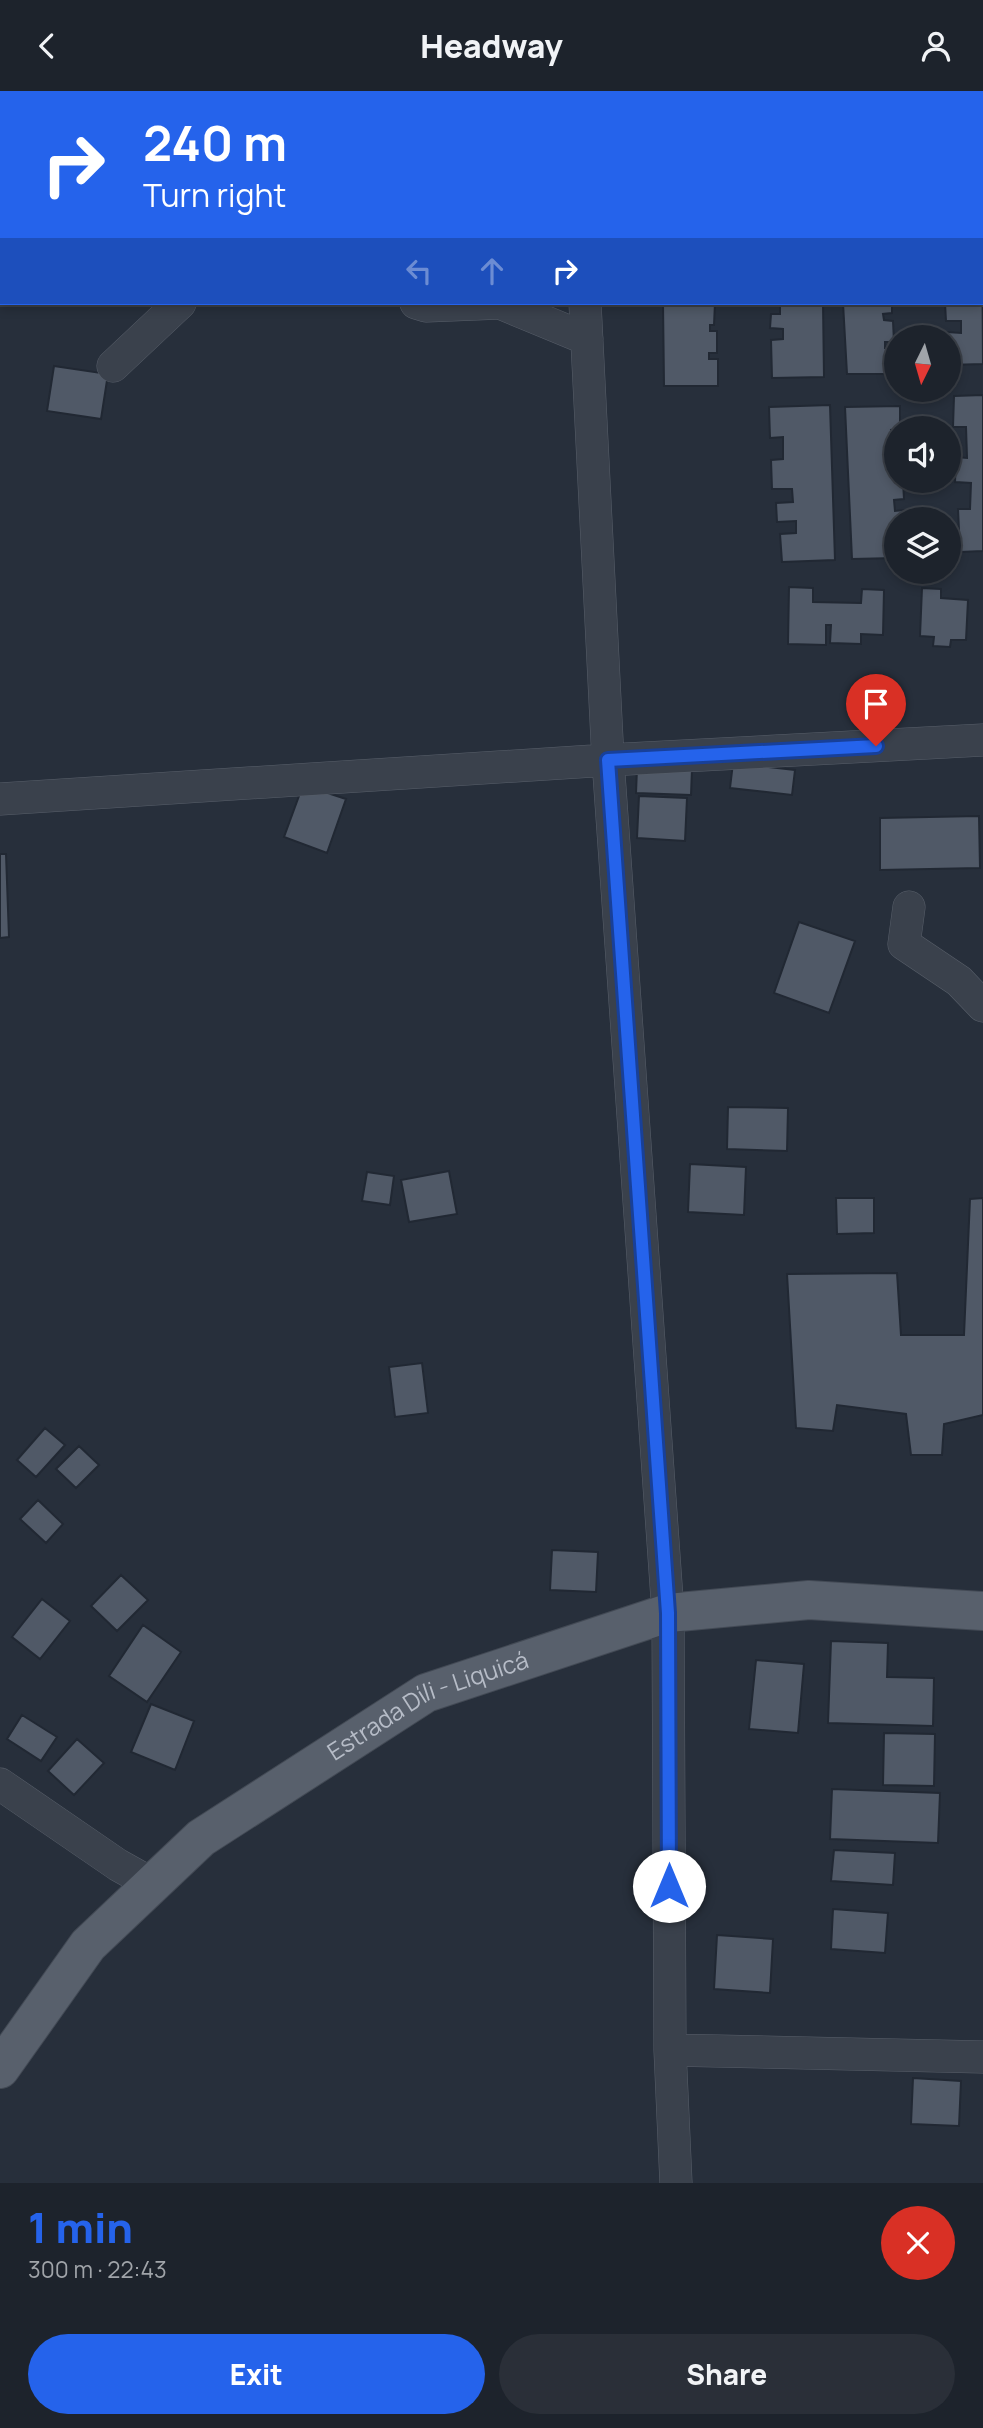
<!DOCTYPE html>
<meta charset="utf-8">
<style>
body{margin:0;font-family:Manrope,sans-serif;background:#2a2f38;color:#f1f3f6;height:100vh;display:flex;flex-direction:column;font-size:26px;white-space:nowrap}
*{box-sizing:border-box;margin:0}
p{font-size:23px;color:#a0a4a9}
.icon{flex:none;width:38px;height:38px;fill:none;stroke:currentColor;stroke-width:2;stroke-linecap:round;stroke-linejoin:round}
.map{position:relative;height:2092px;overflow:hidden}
.sheet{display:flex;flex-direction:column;background:#1d232c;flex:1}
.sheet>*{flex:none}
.hud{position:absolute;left:0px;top:0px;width:984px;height:214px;box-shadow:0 4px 10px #0003,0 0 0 2px #3b4048;background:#2563eb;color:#fff;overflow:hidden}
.needle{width:46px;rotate:185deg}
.tools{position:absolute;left:884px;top:234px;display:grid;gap:14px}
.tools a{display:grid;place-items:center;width:77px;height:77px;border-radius:50%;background:#1d232c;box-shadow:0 4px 10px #0003,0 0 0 2px #3b4048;font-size:35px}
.pin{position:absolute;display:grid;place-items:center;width:60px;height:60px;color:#fff;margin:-72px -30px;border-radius:50% 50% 50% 0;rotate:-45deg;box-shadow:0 0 7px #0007}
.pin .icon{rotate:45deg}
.me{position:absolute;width:77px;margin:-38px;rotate:0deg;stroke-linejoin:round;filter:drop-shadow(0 0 5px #0008)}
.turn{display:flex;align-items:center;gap:24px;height:147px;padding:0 28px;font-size:32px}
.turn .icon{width:91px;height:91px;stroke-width:2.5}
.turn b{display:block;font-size:49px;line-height:60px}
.lanes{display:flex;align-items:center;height:66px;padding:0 28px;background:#0003;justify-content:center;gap:35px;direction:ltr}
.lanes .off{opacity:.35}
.round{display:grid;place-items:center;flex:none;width:74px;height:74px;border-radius:37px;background:#2a2f38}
.summary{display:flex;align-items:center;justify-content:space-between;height:119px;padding:0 28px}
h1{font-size:42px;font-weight:800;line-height:52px;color:#2563eb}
.primary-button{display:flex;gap:14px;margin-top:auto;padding:14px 28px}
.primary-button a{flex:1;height:80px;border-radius:42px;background:#2563eb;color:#fff;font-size:28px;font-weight:800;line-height:80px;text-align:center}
.primary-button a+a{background:#2a2f38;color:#f1f3f6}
header{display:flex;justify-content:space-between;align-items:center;height:91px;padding:0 28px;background:#1d232c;font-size:32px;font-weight:800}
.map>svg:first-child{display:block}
</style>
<header><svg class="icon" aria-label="back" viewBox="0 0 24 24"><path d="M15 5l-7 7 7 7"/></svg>Headway<svg class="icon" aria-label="person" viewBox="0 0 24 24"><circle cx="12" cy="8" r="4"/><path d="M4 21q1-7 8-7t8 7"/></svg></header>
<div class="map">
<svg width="983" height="2092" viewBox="0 0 983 2092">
<rect width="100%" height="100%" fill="#272f3b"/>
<path fill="#505967" stroke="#212833" stroke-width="2" d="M982 119 983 273 948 274 947 241 961 242V230H946L945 212H982Z
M663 212H715L714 234H710V240H717V262H709V268H718V295H664Z
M823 212 824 286 772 287 771 249 783 248V238L770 237 771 223H780V213L767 212Z
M843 212H892V222L883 223 884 229 893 230 894 251H885V257H896V283H847Z
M54 275 108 283 101 328 47 320Z
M983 304V460L960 461 958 418H970L971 392 955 391 956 366 967 367 966 336H953L954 305Z
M830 314 835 469 782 471 780 443 796 442V430L777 431 776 412 793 411 792 398H772L771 369 783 368V346L770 347 769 316Z
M900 315V338L891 339 893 360H896V390H903L904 408 894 409 895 420 904 419 905 429H896V467L852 468 845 316Z
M789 496 813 497V511L861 512 862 498 884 499 883 544 861 543V553L830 552 831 534H826V554L788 553Z
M922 497 941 498V507L968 509 966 549H951L950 556 933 555 934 546 920 545Z
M733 672 795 679 792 704 730 697Z
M637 677 692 678 691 704 636 702Z
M303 694 346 708 327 762 284 746Z
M639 705 687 707 685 750 637 747Z
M979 725 980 777 880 779V727Z
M0 763H6L9 846 0 847Z
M799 831 855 850 829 922 774 902Z
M728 1016 788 1017 787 1060 727 1058Z
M690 1073 746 1076 744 1124 688 1121Z
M449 1080 457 1123 409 1131 401 1089Z
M367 1081 394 1085 390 1114 362 1110Z
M836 1107H874V1142L837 1143Z
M983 1107V1324L944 1333 942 1364H911L906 1323 837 1314 833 1340 796 1337 787 1183 897 1182 901 1244H964L970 1108Z
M422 1272 428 1322 395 1326 389 1276Z
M45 1337 65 1354 36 1386 17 1369Z
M79 1355 99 1374 76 1397 56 1378Z
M38 1409 63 1433 46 1452 20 1428Z
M552 1459 598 1461 596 1501 550 1499Z
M121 1484 148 1509 117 1540 91 1515Z
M42 1508 70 1530 40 1568 12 1546Z
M143 1534 181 1561 147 1611 109 1585Z
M831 1550 888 1552 887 1586 934 1587 933 1635 828 1632Z
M756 1569 804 1573 798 1642 749 1638Z
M151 1613 194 1630 175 1679 131 1661Z
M22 1624 57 1646 41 1670 7 1648Z
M884 1642 935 1643 934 1695 883 1694Z
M77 1648 104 1672 74 1704 48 1680Z
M832 1698 940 1702 938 1752 830 1748Z
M834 1759 895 1762 893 1794 831 1790Z
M833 1818 888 1822 885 1862 831 1858Z
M717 1844 773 1848 770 1902 714 1898Z
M913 1987 961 1990 959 2035 911 2033Z"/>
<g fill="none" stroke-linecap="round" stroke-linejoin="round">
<g stroke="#585f6a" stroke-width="33">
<path id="minor" d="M575 0V2
M982 85H983
M416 212 426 215 500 212 587 248
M585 212 608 669 668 1522 670 1959 676 2092
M113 275 180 212
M0 708 608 669 983 649
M909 816 904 853 959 890 983 915
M0 1693 118 1774 152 1793
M670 1959 983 1966"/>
</g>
<g stroke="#434a55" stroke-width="40">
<g id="primary">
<path id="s1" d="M0 1978 88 1854 201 1747 426 1602 668 1522 809 1509 983 1520"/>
</g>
</g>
<use href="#minor" stroke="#3a414c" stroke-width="32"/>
<use href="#primary" stroke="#58606c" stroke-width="38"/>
</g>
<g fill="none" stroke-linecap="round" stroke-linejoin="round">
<g stroke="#184099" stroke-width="18">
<path id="route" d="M669 1795 668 1522 608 669 876 655"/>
</g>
<use href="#route" stroke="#2563eb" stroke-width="12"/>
</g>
<g text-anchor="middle" stroke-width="7" stroke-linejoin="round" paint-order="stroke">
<g font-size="24" fill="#b6bcc7" stroke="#1f2631">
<text dy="8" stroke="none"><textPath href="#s1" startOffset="572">Estrada Díli - Liquicá</textPath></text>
</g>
</g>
</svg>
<div class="tools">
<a><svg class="needle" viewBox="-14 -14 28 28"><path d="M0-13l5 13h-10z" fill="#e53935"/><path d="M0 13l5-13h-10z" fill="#a0a4a9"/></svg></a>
<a><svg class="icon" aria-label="sound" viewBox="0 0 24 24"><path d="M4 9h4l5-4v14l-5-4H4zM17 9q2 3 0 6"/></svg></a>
<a><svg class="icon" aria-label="layers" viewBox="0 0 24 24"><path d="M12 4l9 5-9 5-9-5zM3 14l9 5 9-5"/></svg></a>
</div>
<div class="pin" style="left:876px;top:655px;background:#d93025"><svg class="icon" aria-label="arrive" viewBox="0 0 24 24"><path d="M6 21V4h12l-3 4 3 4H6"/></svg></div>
<svg class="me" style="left:669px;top:1795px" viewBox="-20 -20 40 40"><circle r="19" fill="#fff"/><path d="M0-13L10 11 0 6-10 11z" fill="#2563eb"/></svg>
<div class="hud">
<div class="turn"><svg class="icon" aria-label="right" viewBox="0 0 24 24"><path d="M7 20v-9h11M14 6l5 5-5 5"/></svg><div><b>240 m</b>Turn right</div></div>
<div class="lanes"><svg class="icon off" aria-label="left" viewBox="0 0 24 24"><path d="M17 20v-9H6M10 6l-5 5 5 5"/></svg><svg class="icon off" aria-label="ahead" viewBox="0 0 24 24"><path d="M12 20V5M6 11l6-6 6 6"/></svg><svg class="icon" aria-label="right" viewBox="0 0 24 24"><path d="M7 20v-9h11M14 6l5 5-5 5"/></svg></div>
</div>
</div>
<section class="sheet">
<div class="summary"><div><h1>1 min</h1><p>300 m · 22:43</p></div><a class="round" style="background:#d93025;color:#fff"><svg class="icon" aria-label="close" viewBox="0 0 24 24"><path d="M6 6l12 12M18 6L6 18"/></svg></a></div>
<div class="primary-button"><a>Exit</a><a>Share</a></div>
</section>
